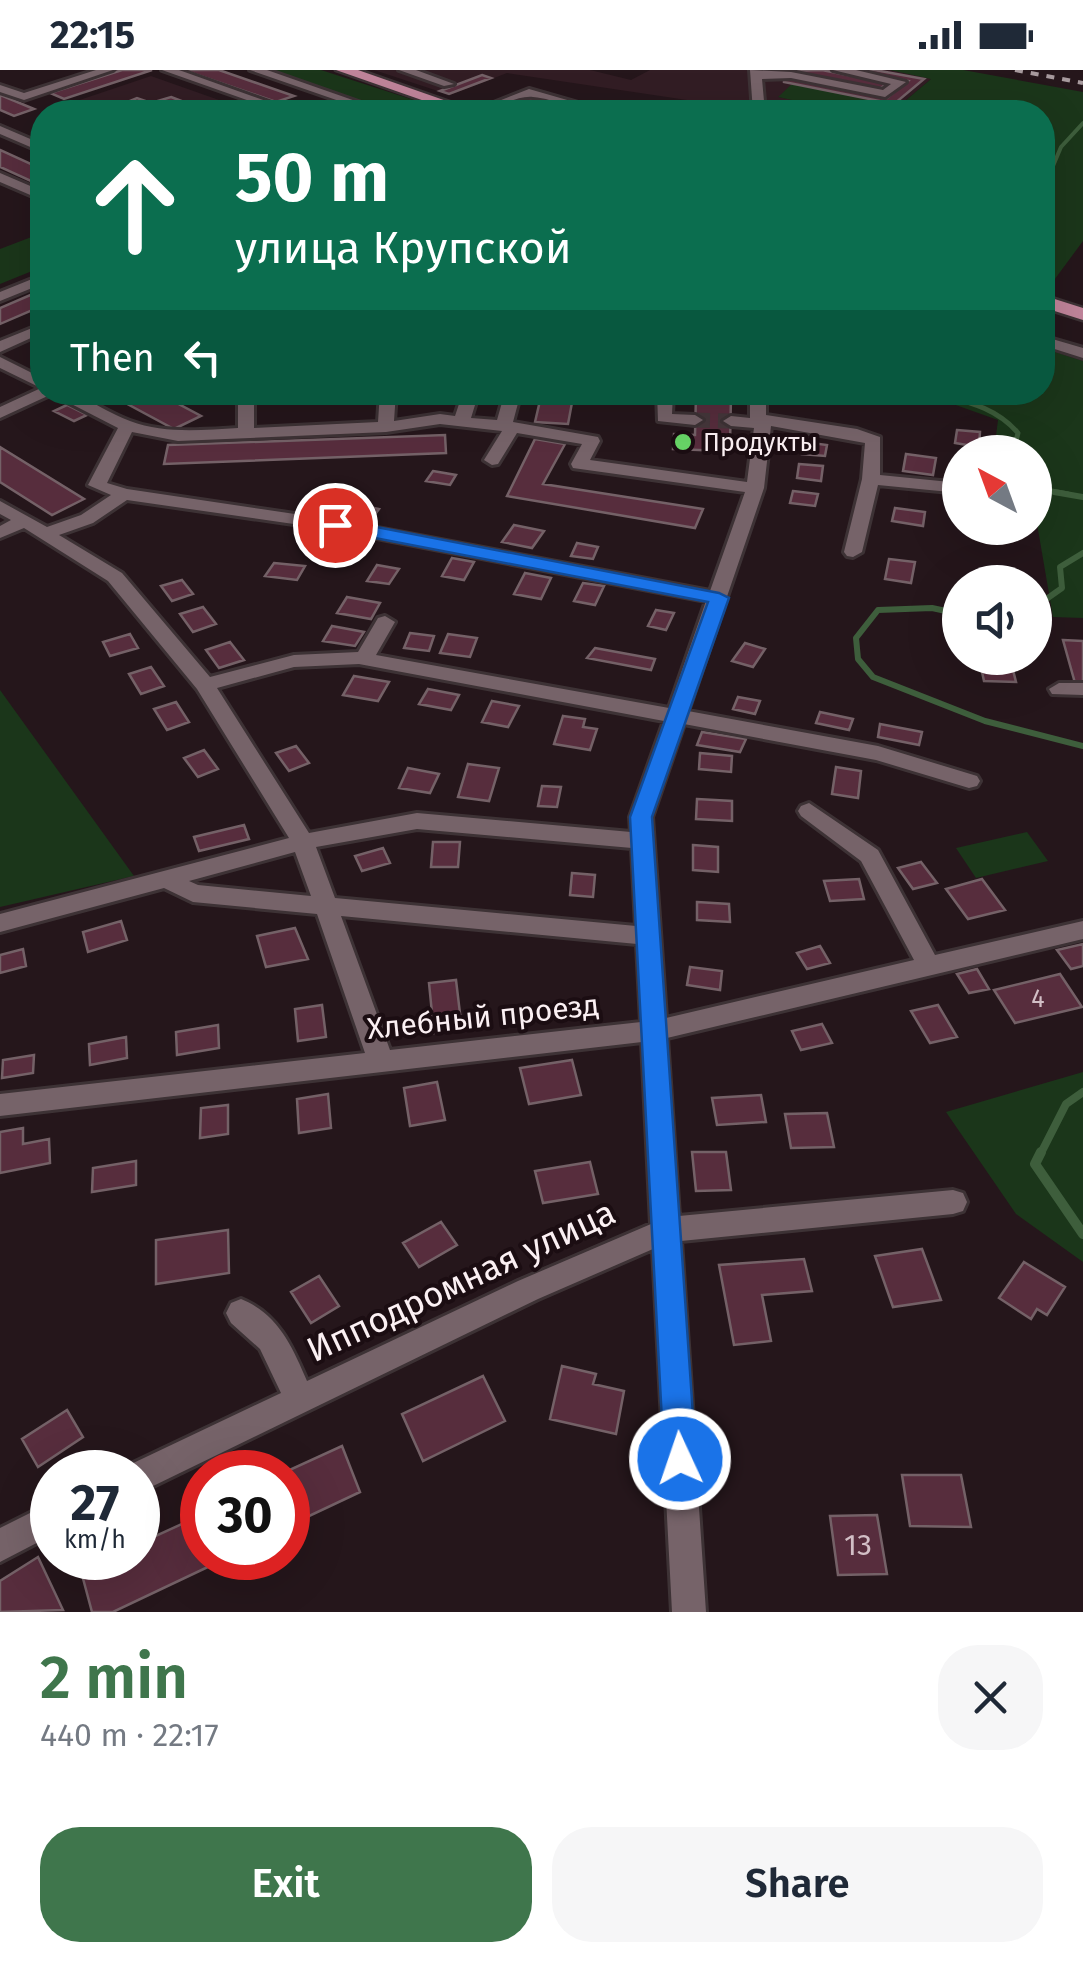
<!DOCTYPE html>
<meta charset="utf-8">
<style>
body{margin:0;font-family:"Fira Sans",sans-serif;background:#f6f6f7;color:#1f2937;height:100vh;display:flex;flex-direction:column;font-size:38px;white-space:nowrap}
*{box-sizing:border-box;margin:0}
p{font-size:32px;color:#747a83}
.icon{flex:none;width:55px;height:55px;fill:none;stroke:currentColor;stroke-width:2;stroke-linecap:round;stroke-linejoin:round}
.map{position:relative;height:1542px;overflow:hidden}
.details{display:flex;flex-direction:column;background:#fff;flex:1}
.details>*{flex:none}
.banner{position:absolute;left:30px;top:30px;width:1025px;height:305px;border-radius:40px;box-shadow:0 10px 40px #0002;background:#0b6e4f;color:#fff;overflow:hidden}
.needle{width:65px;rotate:319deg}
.fabs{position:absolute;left:942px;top:365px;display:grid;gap:20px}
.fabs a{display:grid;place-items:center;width:110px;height:110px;border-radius:50%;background:#fff;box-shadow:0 10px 40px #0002;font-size:50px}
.speed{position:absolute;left:30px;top:1380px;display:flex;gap:20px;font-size:50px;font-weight:700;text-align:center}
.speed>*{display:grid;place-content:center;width:130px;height:130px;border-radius:50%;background:#fff;box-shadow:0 10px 40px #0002;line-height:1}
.speed small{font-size:25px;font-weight:400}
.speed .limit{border:15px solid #d22;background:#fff;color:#111}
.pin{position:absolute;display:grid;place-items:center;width:85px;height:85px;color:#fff;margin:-42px;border:5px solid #fff;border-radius:50%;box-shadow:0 2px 10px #0007}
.me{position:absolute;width:110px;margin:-55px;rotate:357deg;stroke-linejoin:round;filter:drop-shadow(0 0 8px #0008)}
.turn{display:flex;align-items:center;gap:35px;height:210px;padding:0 40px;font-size:45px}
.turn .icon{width:130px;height:130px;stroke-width:2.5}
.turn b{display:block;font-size:70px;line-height:85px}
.then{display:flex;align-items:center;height:95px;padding:0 40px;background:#0003;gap:20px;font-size:38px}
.round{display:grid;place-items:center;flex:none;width:105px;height:105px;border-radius:40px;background:#f6f6f7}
.summary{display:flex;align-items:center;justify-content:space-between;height:170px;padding:0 40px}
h1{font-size:60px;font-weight:600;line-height:75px;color:#3f764c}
.primary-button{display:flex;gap:20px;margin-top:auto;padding:20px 40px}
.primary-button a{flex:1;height:115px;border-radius:40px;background:#3f764c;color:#fff;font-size:40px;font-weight:600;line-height:115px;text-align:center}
.primary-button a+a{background:#f6f6f7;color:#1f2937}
.status{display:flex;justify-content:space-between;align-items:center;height:70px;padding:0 50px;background:#fff;direction:ltr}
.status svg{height:28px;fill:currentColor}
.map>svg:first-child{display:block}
</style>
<div class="status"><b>22:15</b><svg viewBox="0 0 49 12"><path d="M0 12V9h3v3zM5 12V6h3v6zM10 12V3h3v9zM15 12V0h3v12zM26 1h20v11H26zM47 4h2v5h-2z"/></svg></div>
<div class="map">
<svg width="1083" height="1542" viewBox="0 0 1083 1542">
<rect width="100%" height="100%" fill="#25161b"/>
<path fill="#321d24" d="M374 0H590L631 10 650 0H890L932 8 899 36 792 15 779 27 820 36 814 42H767L507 3 450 25Z
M151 6 253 42H44Z"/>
<path fill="#1b361a" d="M266 0H321L451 42H392Z
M890 0H963L1083 22V171L1049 217 1042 215V42H814L819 36 778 27 792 14 899 36 931 9Z
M42 163V197L0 214V179Z
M1043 278 1083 291V548L1053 547 1035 442V382H994L998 350 922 323 1042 322Z
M0 620 134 806 0 837Z
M1027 762 1048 791 976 808 956 778Z
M1083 1002V1192L1016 1144 946 1042Z"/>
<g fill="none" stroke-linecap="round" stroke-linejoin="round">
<path stroke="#3e5e3c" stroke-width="4" d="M1042 122 1061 77 1083 53
M1042 138 1051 148 1042 161"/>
<path stroke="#3e5e3c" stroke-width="5" d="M931 322C963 331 995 336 1018 363L1016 371 999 382
M1035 418 1068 424"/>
<path stroke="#3e5e3c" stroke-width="6" d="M1054 422 1083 427
M1035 537 1062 518 1060 497 1083 483
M960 544 932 538 878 540 856 568 858 589 873 607 985 651 1083 676"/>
<path stroke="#3e5e3c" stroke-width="8" d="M1040 1085 1066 1034 1083 1022"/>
<path stroke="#3e5e3c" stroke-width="10" d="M1041 1082 1035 1094 1083 1164"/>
</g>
<path fill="#572d3d" stroke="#746167" stroke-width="2.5" d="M122 0H152L64 29 50 23Z
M183 0H219L294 26 276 32Z
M822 0 888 13 878 20 785 1Z
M851 0H875L924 9 894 34 784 12V7L887 28 908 11Z
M482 5 491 8 449 24 440 21Z
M0 25 34 39 14 46 0 40Z
M171 27 192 35 175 41 160 36 141 42H124L133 40 120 35 137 28 151 33Z
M527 27 576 42H538L510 34Z
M313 32 343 42 295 39Z
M0 80 42 99V116L0 97Z
M42 220V236L0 254V238Z
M105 322H156L201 346 174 359Z
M406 322H439V331H406Z
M542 322H574L568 354 535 352Z
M696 325 731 326 730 375H724V381L673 379 674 364 695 365Z
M67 335 87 345 74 351 54 341Z
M957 360 980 362 979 377 955 373Z
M445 365 446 383 164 394 168 375Z
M535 369 565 374 543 414 703 439 695 458 507 426Z
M804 372 827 375 825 386 802 384Z
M0 377 84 429 52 445 0 412Z
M906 384 936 388 933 405 903 401Z
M799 394 823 396 821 411 797 408Z
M433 401 456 405 450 415 426 411Z
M793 421 818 424 815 436 790 433Z
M355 434 379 439 370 451 347 447Z
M895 438 925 442 923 456 892 451Z
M514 455 544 461 532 478 502 472Z
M311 464 340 469 331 482 301 477Z
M577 473 598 477 593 489 571 486Z
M452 488 474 492 464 510 442 506Z
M889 489 915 492 911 513 885 509Z
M274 493 305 496 297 510 265 506Z
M377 495 399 499 389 514 367 511Z
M525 503 551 508 541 529 514 524Z
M182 510 193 524 172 531 161 516Z
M583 513 604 516 595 535 574 531Z
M347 527 380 533 371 549 337 543Z
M203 537 216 554 193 562 180 544Z
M656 540 674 543 666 560 648 556Z
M332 556 364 562 355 576 323 571Z
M410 563 434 566 429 581 404 578Z
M130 564 138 578 110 586 103 572Z
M448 564 477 568 470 587 440 583Z
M1063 570 1083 571V613H1075Z
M230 572 244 590 219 598 206 580Z
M745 573 765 579 753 597 732 591Z
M595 578 655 589 651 600 587 588Z
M979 588H1010L1016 612 984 611Z
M151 597 164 616 141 624 129 604Z
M354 606 389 612 378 631 343 625Z
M428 619 459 625 451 640 419 634Z
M738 627 760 631 755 644 733 639Z
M492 631 519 636 508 657 482 652Z
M176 632 189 652 167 660 154 639Z
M820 642 853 649 849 660 816 653Z
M563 646 585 649 583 657 597 659 590 680 554 674Z
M880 654 922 662 919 675 878 667Z
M702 662 746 669 740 682 697 675Z
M296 676 309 693 289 701 276 683Z
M204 680 218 699 198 707 184 688Z
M700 683 732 686 731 702 699 699Z
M468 694 499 698 489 731 458 727Z
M836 697 861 701 858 728 832 724Z
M408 698 439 704 430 723 399 718Z
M542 716 561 717 557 737 538 736Z
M697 729 732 731V751L696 749Z
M244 755 249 769 199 781 194 767Z
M433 772H460L458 797H431Z
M693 775 718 777V802L693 800Z
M383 778 390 793 362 801 355 786Z
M921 792 937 813 913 819 898 798Z
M572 803 595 805 593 827 570 825Z
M859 809 864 829 830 831 824 811Z
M982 809 1005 840 968 849 946 819Z
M697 832 729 834 730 852 697 850Z
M121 851 127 870 88 882 83 862Z
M295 858 308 889 266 897 257 866Z
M1083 874V896L1071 899 1057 880Z
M820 876 830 893 807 899 797 883Z
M23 879 26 896 0 903V885Z
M690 897 722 901 720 920 687 915Z
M977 899 989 919 969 923 957 904Z
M1060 904 1082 937 1015 953 994 920Z
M456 910 462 960 434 963 429 913Z
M322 935 326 967 298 971 295 939Z
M938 935 957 967 930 973 911 941Z
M822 954 832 973 801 980 792 961Z
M218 955 219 978 177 985 176 962Z
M126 967 127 988 90 995 89 974Z
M34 985 33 1003 2 1008 3 990Z
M572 990 581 1025 529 1034 520 998Z
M437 1012 445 1050 410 1056 404 1018Z
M328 1024 331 1058 299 1063 297 1029Z
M761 1025 766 1052 717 1055 712 1028Z
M228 1035V1064L200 1068 201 1038Z
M827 1043 834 1077 791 1078 785 1044Z
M23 1058V1074L49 1069 50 1093 0 1103V1062Z
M692 1082H726L731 1120 696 1121Z
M136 1091V1115L92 1122 93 1098Z
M590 1092 598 1124 543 1133 535 1101Z
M441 1152 457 1175 419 1197 403 1173Z
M228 1160 229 1203 156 1214V1170Z
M922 1179 941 1230 893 1237 875 1186Z
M804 1189 812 1221 762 1225 771 1271 734 1275 719 1195Z
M1024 1192 1065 1217 1047 1245 1037 1239 1031 1249 999 1228Z
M319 1206 339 1236 311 1253 291 1222Z
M562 1296 596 1304 593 1314 624 1321 616 1364 550 1349Z
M483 1306 505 1351 423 1391 402 1344Z
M67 1340 83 1367 38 1397 22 1369Z
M342 1376 360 1422 288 1456 285 1402Z
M902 1405H961L971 1457 910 1456Z
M877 1445 887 1504 838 1505 830 1446Z
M195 1448 202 1488H208L210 1496 113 1542H92L81 1501 109 1488H138V1474Z
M38 1487 63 1540 0 1542V1511Z"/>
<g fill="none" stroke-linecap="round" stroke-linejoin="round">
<path stroke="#45373b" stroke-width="15" stroke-dasharray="15 8" stroke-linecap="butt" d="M695 350 731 351"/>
<g stroke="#3d3235" stroke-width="6">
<path id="minor" d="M96 0H113L24 30 0 22V15L24 23Z
M162 0H179L297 42H281Z
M250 0H267L387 42H371Z
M399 0H416L454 14 444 16Z
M750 0 791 2 883 20 891 14 833 0H856L906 12 885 27 791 8 762 9 765 42H753Z
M529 19 602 40 604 42C579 44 558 29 533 27 513 25 493 43 471 42Z
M682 33 726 38 732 42H646Z
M0 56 42 74V82L0 64Z
M0 103 42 121V130L0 112Z
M42 205V214L0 231V222Z
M42 254V263L0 282V271Z
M1042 266 1083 278V288L1042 275Z
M0 287 42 308V322C87 322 92 336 130 351 164 364 202 360 238 358V322H254V358L378 352 380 322H396L394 351 440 344 455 346 463 322H479L471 348 497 350 505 322H521L513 352 598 367 600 371 590 390 747 412 754 358 731 356 723 351 731 346 750 348V322H766V345L857 359 880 367V405L960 413V423L878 415 862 482 853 487 847 486 844 482 862 409 865 373 771 356 764 418 688 641 878 676 977 706 980 711 977 716 969 718 876 690 684 654 652 747 666 948 914 890 861 791 801 746 798 741 801 736 809 733 878 780 935 885 1083 851V869L667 968 679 1146 953 1120 963 1123 967 1132 963 1141 953 1144 681 1171 706 1542H672L653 1179 538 1229 149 1418 138 1423V1402H124L127 1396 281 1323 260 1279 231 1253 226 1243 231 1233 241 1229C278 1244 292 1276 307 1311L518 1211 651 1154 642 972 0 1046V1024L365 983 317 844 193 832 164 818 0 862V844L289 768 197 619 108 511 24 458 0 468V456L11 450 0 444V431L47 457 81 445 111 425 88 415 118 358 52 324 0 348V337L41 318 0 298ZM440 354 502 361 484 390 492 395 498 394 517 363 582 374 571 394 573 398 745 422 710 521 335 450 127 419 107 413 132 362 178 371 386 362ZM127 430 335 460 706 531 669 638 376 585 395 552 385 546 378 548 358 582 294 585 210 607 122 503 59 465 93 453ZM359 594 664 651 630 747 631 762 417 743 309 763 217 618 294 597ZM417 759 632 778 636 856 335 828 316 777ZM295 782 311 826 198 815 189 811ZM341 846 637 874 641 952 390 980Z
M657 322H673L672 344 695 345 703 350 695 355 658 351Z
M1059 613H1083V625L1052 624 1049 619Z
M52 1432V1465L0 1492V1458Z"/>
</g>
<g stroke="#3d3235" stroke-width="5">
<path id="major" d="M336 0H358L478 42H456Z
M1042 225 1083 238V250L1042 237Z"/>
</g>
<use href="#minor" fill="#766369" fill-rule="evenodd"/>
<use href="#major" fill="#c0849a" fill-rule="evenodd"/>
<path stroke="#a79a9e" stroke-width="4" stroke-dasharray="8 8" stroke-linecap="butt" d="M1015 0 1083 13"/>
</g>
<path fill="#1a73e8" stroke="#114b97" stroke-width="2.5" d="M335 449 719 523 729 528 652 747 696 1389 692 1400 680 1405 669 1400 664 1389 630 747 708 532 328 459V451Z"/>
<circle fill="#67d466" stroke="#1b0d12" stroke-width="4" cx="683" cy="372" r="10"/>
<g text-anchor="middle" stroke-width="8" stroke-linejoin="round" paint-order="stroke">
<g font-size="25" fill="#fbf0f3" stroke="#1b0d12" text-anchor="start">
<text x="703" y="381">Продукты</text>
</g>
<g font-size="25" fill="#d2bfc6">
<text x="1038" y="937">4</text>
</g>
<g font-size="30" fill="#fbf0f3" stroke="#1b0d12">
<text transform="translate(483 947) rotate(-6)" y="10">Хлебный проезд</text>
</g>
<g font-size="30" fill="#d2bfc6">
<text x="858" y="1485">13</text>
</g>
<g font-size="35" fill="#fbf0f3" stroke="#1b0d12">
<text transform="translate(461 1211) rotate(-25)" y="12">Ипподромная улица</text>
</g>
</g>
</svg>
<div class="fabs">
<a><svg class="needle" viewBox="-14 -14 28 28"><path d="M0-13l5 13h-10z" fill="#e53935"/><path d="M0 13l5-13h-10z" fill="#747a83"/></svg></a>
<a><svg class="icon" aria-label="sound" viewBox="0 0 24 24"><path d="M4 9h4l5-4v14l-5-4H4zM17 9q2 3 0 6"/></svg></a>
</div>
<div class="speed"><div>27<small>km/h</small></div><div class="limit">30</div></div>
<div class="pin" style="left:335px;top:455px;background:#d93025"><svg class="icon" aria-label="arrive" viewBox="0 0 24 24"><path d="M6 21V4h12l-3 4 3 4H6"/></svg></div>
<svg class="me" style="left:680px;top:1389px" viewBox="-20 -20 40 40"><circle r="17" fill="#1a73e8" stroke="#fff" stroke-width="3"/><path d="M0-11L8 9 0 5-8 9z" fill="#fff"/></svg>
<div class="banner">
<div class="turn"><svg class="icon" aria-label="ahead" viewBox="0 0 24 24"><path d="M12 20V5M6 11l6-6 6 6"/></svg><div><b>50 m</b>улица Крупской</div></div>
<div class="then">Then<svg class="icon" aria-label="left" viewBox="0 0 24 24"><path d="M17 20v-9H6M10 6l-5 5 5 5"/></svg></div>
</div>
</div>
<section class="details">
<div class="summary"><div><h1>2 min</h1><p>440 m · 22:17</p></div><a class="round"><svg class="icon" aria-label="close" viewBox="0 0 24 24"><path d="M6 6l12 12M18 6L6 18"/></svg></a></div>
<div class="primary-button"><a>Exit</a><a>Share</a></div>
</section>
